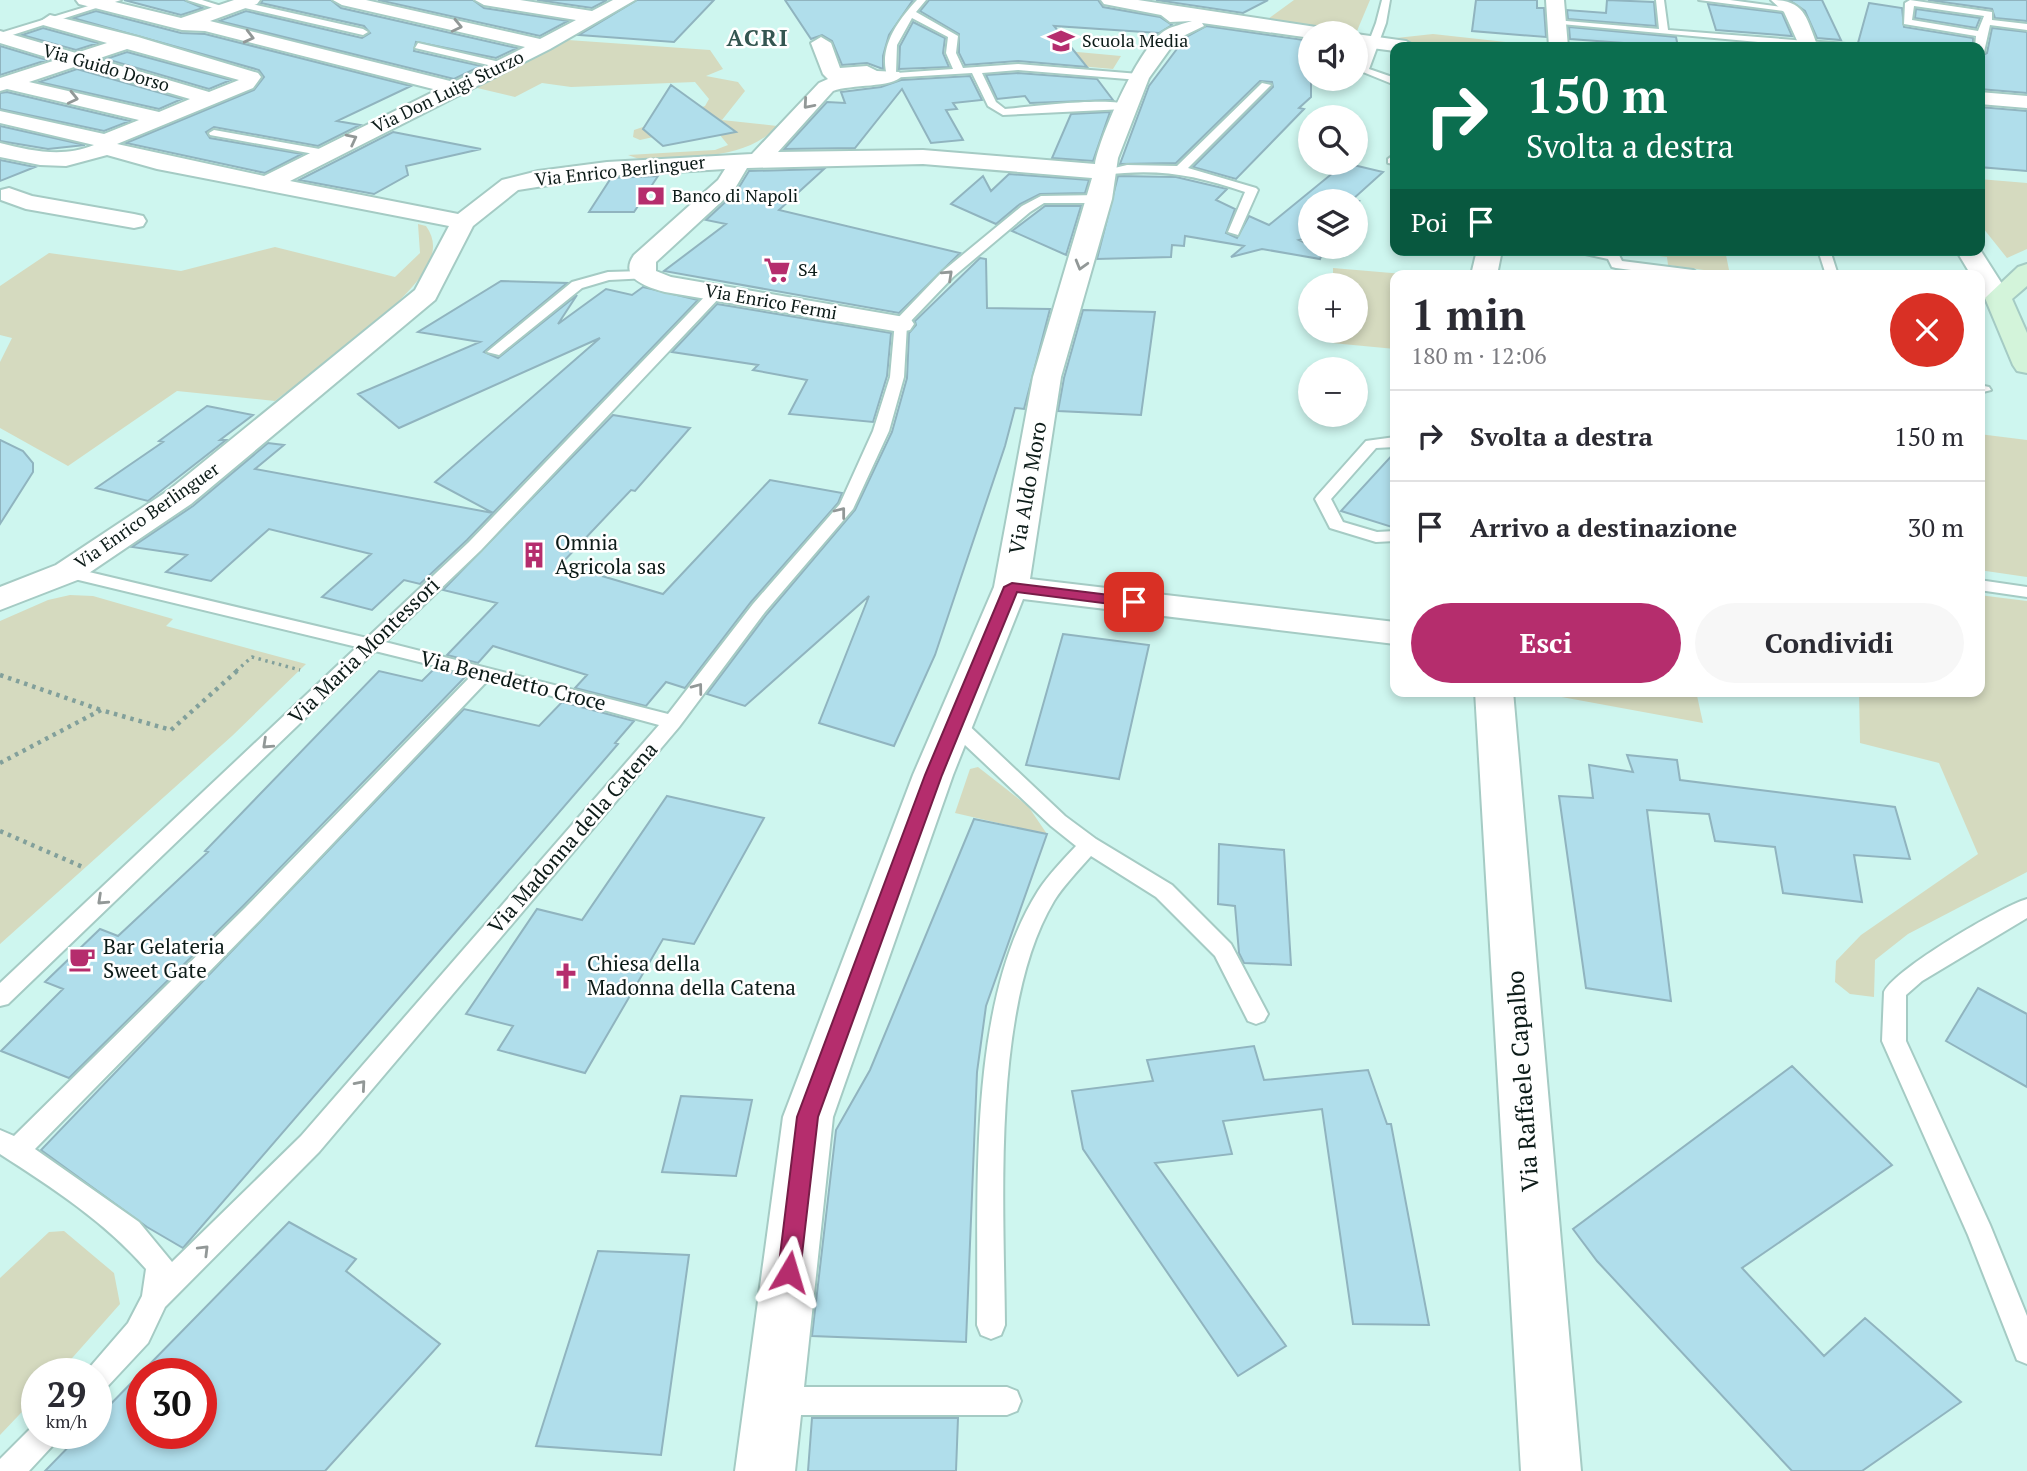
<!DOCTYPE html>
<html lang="it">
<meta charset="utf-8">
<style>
body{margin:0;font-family:"PT Serif",serif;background:#f7f7f7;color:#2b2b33;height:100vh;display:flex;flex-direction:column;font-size:26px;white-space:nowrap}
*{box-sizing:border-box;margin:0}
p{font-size:23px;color:#7c7c81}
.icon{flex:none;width:38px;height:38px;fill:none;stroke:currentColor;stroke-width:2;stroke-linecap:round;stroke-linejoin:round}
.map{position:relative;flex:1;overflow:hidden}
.sheet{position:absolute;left:1390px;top:270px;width:595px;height:427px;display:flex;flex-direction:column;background:#fff;border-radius:14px;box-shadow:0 4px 10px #0003}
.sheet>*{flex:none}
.hud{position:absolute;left:1390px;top:42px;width:595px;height:214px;border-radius:14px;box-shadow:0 4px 10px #0003;background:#0b6e4f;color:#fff;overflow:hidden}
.buttons{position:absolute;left:1298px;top:21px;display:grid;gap:14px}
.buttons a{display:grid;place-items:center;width:70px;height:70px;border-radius:50%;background:#fff;box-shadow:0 4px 10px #0003;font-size:35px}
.speed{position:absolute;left:21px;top:1358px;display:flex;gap:14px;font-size:35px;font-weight:700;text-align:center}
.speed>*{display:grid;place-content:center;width:91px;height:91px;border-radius:50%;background:#fff;box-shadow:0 4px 10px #0003;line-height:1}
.speed small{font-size:18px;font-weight:400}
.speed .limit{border:10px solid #d22;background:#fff;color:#111}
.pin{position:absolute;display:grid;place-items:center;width:60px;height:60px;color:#fff;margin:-30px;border-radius:14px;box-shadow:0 4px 10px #0006}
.me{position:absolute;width:77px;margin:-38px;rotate:7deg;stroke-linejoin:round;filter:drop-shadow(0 0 5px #0008)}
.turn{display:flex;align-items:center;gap:24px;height:147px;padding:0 21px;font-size:32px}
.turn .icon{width:91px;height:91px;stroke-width:2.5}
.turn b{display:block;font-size:49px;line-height:60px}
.then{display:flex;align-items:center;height:66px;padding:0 21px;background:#0003;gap:14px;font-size:26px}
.round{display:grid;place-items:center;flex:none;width:74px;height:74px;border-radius:37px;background:#f7f7f7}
.headline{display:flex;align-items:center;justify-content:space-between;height:119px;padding:0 21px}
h1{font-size:42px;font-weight:800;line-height:52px}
.cta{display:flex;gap:14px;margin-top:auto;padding:14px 21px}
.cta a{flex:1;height:80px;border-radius:42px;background:#b52d6d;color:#fff;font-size:28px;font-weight:800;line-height:80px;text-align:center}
.cta a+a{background:#f7f7f7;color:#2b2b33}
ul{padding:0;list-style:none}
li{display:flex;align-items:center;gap:21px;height:91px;padding:0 21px;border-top:2px solid #e1e1e2}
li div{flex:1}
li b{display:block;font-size:26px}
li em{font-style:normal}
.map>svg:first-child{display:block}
</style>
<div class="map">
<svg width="2027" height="1471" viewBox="0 0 2027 1471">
<rect width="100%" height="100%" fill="#cef6ef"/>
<path fill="#d5dabf" d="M1294 0H1370L1357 31 1268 19Z
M1433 34 1551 47H1448L1387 39Z
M568 40 710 50 723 69 706 76 738 82 745 91 722 120 777 126C746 162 683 156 639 159L628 155 715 150 728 145 711 124 640 140 633 137 634 130 705 106 709 99 695 82 571 87 542 83 515 97 473 87Z
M1034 48 1121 56 1113 69 1024 61Z
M1979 179 2027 183V249L2007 258 1979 223Z
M418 224 426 226C434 237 435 248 430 261 410 305 315 370 275 401L177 391 68 466 0 428V362L12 338 0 335V286L49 253 181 271 275 247 395 277 420 253Z
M1615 250H1725L1729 270 1771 275H1714L1711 271 1668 265 1667 257Z
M1333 268 1415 275H1395V349L1332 343V331H1356V285H1333Z
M1979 434 2027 440V577L1979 570Z
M70 595 93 596 173 619 166 626 306 664 232 736 0 944V621L48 600Z
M1979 595 2027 601V872L1908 934 1875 960 1874 997 1850 994 1835 982 1836 961 1861 935 1978 854 1939 763 1860 743 1859 691H1979Z
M1529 691H1696L1703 723Z
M978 767 1028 806 1047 834 955 813 970 769Z
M64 1231 114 1273 120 1304 58 1374H37V1396L0 1435V1278L49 1232Z"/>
<path fill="#b0deeb" stroke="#90b4bf" stroke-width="2" fill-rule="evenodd" d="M124 0H184L203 8 181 15Z
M263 0H331L341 8 517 48 496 58 416 42 414 51 481 66 454 79 219 21 246 11 362 38 370 33 364 26 261 3Z
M378 0H473L484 8 568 21 540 36Z
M537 0H607L592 8Z
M637 0H714L674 42 579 35Z
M785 0H913L889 35 883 56V69L867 63 842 65 832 41 822 35 811 39Z
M929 0H1098L1103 7 1160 17 1172 25 1159 33 1054 26 1087 67 1018 61 965 65 959 53V34L920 11Z
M1156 0H1268L1243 13Z
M1476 0H1537V8H1544L1546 37 1472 31Z
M1607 0 1654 2 1656 26 1568 19 1567 10 1606 13Z
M1789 0H1822L1841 40 1817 38 1805 11Z
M1928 0H2027V21L1995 18 1992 9Z
M1869 3 1902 8 1904 27 1973 38V47H1887L1858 43Z
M1708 4 1782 13 1792 36 1716 30Z
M1916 9 1980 18 1976 28 1915 18Z
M96 11 181 33 205 34 411 86 337 121 360 125 318 146 214 127 206 132 210 138 302 154 265 173 126 143 254 90 264 77 259 70 73 18Z
M913 22 945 38 943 53 949 67 899 69 900 46Z
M1206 26 1311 41V97L1299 108 1304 109 1236 179 1193 167 1273 87 1272 82 1260 81 1176 163 1120 164 1149 86 1186 37Z
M1569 27 1676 37 1678 47 1570 39Z
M43 28 98 43 76 50 22 35Z
M1992 28 2027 32V93L1979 89V57L1987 53Z
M0 46 47 60 0 75Z
M127 52 231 80 209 89 106 59Z
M77 69 182 99 159 109 39 82Z
M1018 73 1097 79 1113 100 1030 103 1025 96 997 99 986 75Z
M970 76 982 100 953 103 957 109 946 110 963 140 931 143 902 89 855 148 784 149 827 102 845 103 841 92 881 87 901 80Z
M671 85 736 132 663 146 643 129Z
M7 92 130 121 104 131 0 109V93Z
M1979 107 2027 111V171L1979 167Z
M1110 112 1093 161 1052 158 1071 114Z
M0 126 85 145 48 149 0 141Z
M393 132 481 149 406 166 408 175 374 194 299 180Z
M0 160 35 167 0 181Z
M1345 163 1383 172 1353 199 1359 201 1356 203 1311 201V237L1299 240 1323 251 1320 259 1262 249 1231 257 1244 246 1185 236 1184 246 1172 245 1171 257 1097 259 1118 176 1176 177 1227 189 1216 200 1235 209 1226 233 1237 238 1249 216 1269 225Z
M824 169 779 210 960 253 899 313 664 271 726 224 706 220 736 192 749 171Z
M1009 174 1089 180 1085 193 1040 194 1020 204 996 224 951 204 983 176 991 191Z
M658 176 634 212H589L611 178Z
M1045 206H1081L1066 255 1012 231Z
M980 258 986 259 987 308 1050 309 1024 409 1015 408 1005 446 935 655 894 746 819 723 869 596 745 706 707 694 767 614 855 510 892 432 907 378 909 333 916 325 915 321Z
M501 281 567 283 484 352 498 358 577 295 558 324 606 289 632 295 643 287 698 300 467 540 420 584 404 580 372 610 322 597 371 554 269 529 211 581 166 572 187 555 132 547 193 506 268 443 284 445 255 469 493 513 435 482 600 338 399 428 358 394 480 342 418 332Z
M717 304 891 333 887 376 873 422 789 414 807 380 753 370 758 365 672 352Z
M1083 310 1155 312 1141 415 1058 411 1064 378Z
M207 406 253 415 220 440H226L148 501 96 488 163 442 159 441Z
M613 415 690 428 635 491 631 490 561 564 663 594 770 480 842 493 838 503 751 602 685 688 666 682 646 706 575 688 587 675 493 646 478 663 447 655 497 603 443 590Z
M0 440 23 451 33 463V472L0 524Z
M1395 452V528L1341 511Z
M1063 634 1149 645 1119 779 1026 765Z
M435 668 466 676 243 906 69 1078 1 1051 63 989 45 982 100 929 118 936 208 852 205 851 379 671 422 681Z
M562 702 634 721 615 743 618 744 183 1248 147 1227 41 1150 464 709 539 726Z
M1627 755 1677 760 1680 780 1895 807 1910 859 1854 855 1862 902 1783 893 1775 847 1715 841 1709 814 1647 810 1671 1001 1586 988 1559 796 1593 798 1589 765 1633 772Z
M667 796 764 818 694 944 663 939 585 1073 498 1050 513 1026 466 1014 537 909 582 920Z
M974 819 1047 834 986 1006 977 1072 966 1342 812 1336 836 1130 870 1070Z
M1219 844 1284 850 1291 965 1244 963 1239 953 1235 906 1218 904Z
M1978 988 2027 1014V1087L1946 1041Z
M1254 1046 1264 1080 1368 1070 1387 1124H1391L1429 1325 1353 1324 1322 1109 1223 1121 1232 1154 1155 1163 1286 1346 1238 1376 1083 1149 1072 1091 1153 1081 1147 1060Z
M1792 1066 1892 1165 1742 1268 1824 1356 1865 1318 1961 1402 1862 1471H1792L1597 1261 1573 1229Z
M681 1096 752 1100 736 1176 662 1172Z
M289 1222 356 1259 346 1271 440 1344 325 1471H45L82 1433H96V1419ZM142 1374H201V1433H142Z
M598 1251 689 1255 661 1455 536 1446Z
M812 1418H958L956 1471H808Z"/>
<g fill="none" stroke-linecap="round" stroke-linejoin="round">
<g stroke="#a5cbc4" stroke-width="4">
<path id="service" d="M108 0H121L0 39V33Z
M187 0H202L231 9 226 12Z
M917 0H926L916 12 958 36 956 53 963 68 1018 64 1139 74 1144 77 1139 80 1018 70 982 73 996 102 1005 109C1028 107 1115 96 1130 106L1125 109 1003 115 988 106 972 73 888 78C877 49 898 20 917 0ZM912 18 948 37 946 53 953 69 896 73 897 45Z
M1382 0H1390L1386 23 1369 69 1395 78V85L1358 70 1376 23Z
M1656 0H1664L1668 30 1846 44 1851 47H1814L1550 23 1555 20 1659 29Z
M1699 0H1730L1797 9 1792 12Z
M1910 0 1992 12V20L2027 24V30L1990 25 1984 52 1979 55V47H1975L1976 36 1904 24 1905 3ZM1914 6 1984 16 1978 31 1912 20Z
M239 1 363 29 368 32 363 35 236 6Z
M418 43 504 63 506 65 501 68 415 48Z
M1262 83 1271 85 1188 168 1256 188 1258 190 1238 235 1228 232 1245 192C1194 175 1159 168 1104 175L1098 172 1127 165 1177 166Z
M214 130 325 150 331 153 325 156 210 135 209 133Z
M1395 154V164L1388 163V159Z
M1041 196 1100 195 1106 199 1100 203H1044L1030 212 953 277 907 325 904 377 889 431 853 509 765 612 679 727 319 1152 165 1307 148 1343 106 1388 96 1392V1374H84L128 1323 142 1296 146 1269C105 1222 53 1188 0 1154V1130L14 1136 245 908 472 675 375 651 8 1004 0 1006V983L357 647 62 576 60 572 62 568 68 567 367 638 469 542 711 290 716 289 723 293 721 296 481 550 385 642 668 714 753 604 840 504 873 431 890 377 895 321 943 271 1022 206ZM489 679 659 725 301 1136 172 1262 139 1222 35 1149 260 920Z
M1567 250 1614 252 1618 253 1622 261 1693 270 1699 274 1669 275 1616 268 1612 267 1608 259Z
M1818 250H1830L1838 275H1826Z
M643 271 648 272V278L609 280 582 288 499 355 487 352 572 282 608 272Z
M1979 385 1989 387 1991 390 1979 393Z
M1395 437V447L1376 448 1331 499 1343 522 1377 532 1395 531V541L1376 542 1330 528 1315 499 1317 496 1366 441Z
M1979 580 2027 587V597L1979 590Z
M955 717 962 719 1065 816 1096 839 1172 885 1231 944 1268 1014 1264 1021 1256 1024 1248 1021 1215 956 1156 897 1091 856C1078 871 1064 885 1054 901 991 1006 1004 1205 1005 1325L1001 1335 991 1339 981 1335 977 1325C979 1194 966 1005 1038 891 1049 874 1063 860 1076 846L1051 826 948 729 945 724Z
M2027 899V918L1922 981 1906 995V1041L1990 1225 2027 1316V1364L2017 1360 1968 1235 1882 1041 1884 992C1895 969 2000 907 2027 899Z
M778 1387H1007L1017 1391 1021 1401 1017 1411 1007 1415H778L768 1411 764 1401 768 1391Z
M37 1422V1433H59L55 1443 29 1471H0V1459Z"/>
</g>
<g stroke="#a5cbc4" stroke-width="4">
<path id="minor" d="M76 0H107L181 18 234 0H260L257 4 210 21 454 82 525 47 342 5 333 0H366L540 39 576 20 484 5 475 0H520L592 11 613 0H635L550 49 290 181 458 214 502 180 538 171 607 162 752 154 819 83 828 79 823 74 811 43 821 37 831 43 840 68 867 66 877 71 899 72 902 76C892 88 851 84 833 91L778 152 923 150 1095 164C1100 135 1140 44 1166 30 1173 26 1183 24 1192 21L1170 22 1161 15 1104 4 1101 0H1138L1316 27 1325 33H1311V38L1202 23 1204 26 1177 39 1149 78 1118 158 1112 199 1061 377 1030 579 1395 622V644L1023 599 953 775 833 1117 795 1471H735L783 1117 913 775 994 587 1033 377 1092 178 923 164 747 168 734 190 656 262V271L671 277 910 318 914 324 910 330 900 332 665 292C647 287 618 278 634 255L718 180 725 169 607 176 518 190 473 226 435 300 191 504 80 579 0 610V587L56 565 169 490 415 290 449 226 157 169 107 155 66 166 40 165 0 157V143C32 151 63 158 94 145L0 123V111L104 134 139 120 7 89 0 91V78L56 60 0 43V31L76 53 107 43 43 25 41 21 50 15 138 37 258 73 261 77 253 88 117 144 264 176 437 90 205 31 182 30 79 4ZM127 49 239 80 209 92 97 59ZM77 66 190 99 159 112 29 82Z
M1546 0H1564L1568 47H1549Z
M1771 0C1806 0 1806 18 1818 47H1800L1784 12Z
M1356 34 1406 41 1416 47H1395V51L1356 46Z
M1979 92 2027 96V108L1979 104Z
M9 188 32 196 134 214 143 216 146 221 143 226 134 228 26 209 1 200V190Z
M1979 248 2011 298 2007 304H1989L1979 289V275H1971L1956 250Z
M1477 250H1502L1497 275H1471Z
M1475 691H1513L1581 1471H1521Z"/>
</g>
<g stroke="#a5cbc4" stroke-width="4">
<path id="secondary" d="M2027 264V286L2012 299 2027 333V373L2017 371 2013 365 1985 298 2018 267Z"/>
</g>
<path stroke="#82a09b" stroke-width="3.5" stroke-dasharray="2.5 4.5" stroke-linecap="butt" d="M236 671 252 657 300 670"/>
<path stroke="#82a09b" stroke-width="4.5" stroke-dasharray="3.5 5" stroke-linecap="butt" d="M0 675 101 710
M0 763 101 710 171 730 238 670
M0 831 85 868"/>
<use href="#service" fill="#fff" fill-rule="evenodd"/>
<use href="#minor" fill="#fff" fill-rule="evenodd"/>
<use href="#secondary" fill="#d3f4da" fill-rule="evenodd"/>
</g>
<defs><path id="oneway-chevron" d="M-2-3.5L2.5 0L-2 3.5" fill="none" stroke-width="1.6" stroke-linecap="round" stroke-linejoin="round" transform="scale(1.75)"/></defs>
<g stroke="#929897">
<use href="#oneway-chevron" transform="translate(457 26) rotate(13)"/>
<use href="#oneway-chevron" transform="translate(249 37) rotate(14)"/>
<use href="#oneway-chevron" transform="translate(73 98) rotate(13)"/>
<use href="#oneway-chevron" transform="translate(808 104) rotate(131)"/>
<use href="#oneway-chevron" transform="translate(352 139) rotate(-27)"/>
<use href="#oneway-chevron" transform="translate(1081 265) rotate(106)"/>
<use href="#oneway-chevron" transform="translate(948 275) rotate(-43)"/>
<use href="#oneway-chevron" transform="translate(841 512) rotate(-52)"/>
<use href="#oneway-chevron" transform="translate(698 688) rotate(-53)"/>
<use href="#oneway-chevron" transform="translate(267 744) rotate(137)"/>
<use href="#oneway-chevron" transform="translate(102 900) rotate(137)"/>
<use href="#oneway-chevron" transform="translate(361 1085) rotate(-49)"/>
<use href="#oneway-chevron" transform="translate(204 1250) rotate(-45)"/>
</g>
<path fill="#b52d6d" stroke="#761d47" stroke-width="2" d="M1012 583 1134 598 1141 602 1134 607 1017 592 942 775 818 1117 800 1272 797 1279 789 1283 781 1279 778 1272 797 1117 925 775 1004 587Z"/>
<defs>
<g id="school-bare" transform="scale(2.1)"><path d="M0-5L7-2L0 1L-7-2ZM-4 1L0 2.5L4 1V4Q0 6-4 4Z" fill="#b52d6d" stroke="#fff" stroke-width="2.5" paint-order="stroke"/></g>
<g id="bank-bare" transform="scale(2.1)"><path d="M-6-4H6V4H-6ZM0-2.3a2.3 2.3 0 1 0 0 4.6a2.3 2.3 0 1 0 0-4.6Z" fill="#b52d6d" stroke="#fff" stroke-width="2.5" paint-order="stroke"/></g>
<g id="supermarket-bare" transform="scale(2.1)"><path d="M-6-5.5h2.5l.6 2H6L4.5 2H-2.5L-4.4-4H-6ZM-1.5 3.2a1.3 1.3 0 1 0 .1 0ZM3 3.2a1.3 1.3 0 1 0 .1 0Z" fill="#b52d6d" stroke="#fff" stroke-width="2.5" paint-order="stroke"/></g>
<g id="building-bare" transform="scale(2.1)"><path d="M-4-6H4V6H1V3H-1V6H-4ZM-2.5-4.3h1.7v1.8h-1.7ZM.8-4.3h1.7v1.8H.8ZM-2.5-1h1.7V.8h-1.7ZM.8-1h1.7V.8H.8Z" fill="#b52d6d" stroke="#fff" stroke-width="2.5" paint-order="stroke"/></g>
<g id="cafe-bare" transform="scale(2.1)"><path d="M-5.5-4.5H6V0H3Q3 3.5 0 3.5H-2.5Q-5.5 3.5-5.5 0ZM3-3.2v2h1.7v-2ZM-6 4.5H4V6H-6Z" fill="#b52d6d" stroke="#fff" stroke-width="2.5" paint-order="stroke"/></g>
<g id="church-bare" transform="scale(2.1)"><path d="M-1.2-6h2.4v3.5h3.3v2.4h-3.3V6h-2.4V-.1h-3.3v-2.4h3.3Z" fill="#b52d6d" stroke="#fff" stroke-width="2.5" paint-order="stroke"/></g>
</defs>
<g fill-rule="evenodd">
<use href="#school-bare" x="1061" y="41"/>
<use href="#bank-bare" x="651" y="196"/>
<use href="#supermarket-bare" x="777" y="270"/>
<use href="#building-bare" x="534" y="555"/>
<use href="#cafe-bare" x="82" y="959"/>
<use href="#church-bare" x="566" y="976"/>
</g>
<g text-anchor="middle" stroke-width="5" stroke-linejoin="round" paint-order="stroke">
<g font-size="18" fill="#0c1b18" stroke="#fff" text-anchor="start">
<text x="1082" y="47">Scuola Media</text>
<text x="672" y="202">Banco di Napoli</text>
<text x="798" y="276">S4</text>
</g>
<g font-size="18" fill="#0c1b18" stroke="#fff">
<text transform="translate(106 68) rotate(16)" y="6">Via Guido Dorso</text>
<text transform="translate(448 92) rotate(-26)" y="6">Via Don Luigi Sturzo</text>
<text transform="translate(620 171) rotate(-6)" y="6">Via Enrico Berlinguer</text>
<text transform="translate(771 302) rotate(10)" y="6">Via Enrico Fermi</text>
<text transform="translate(147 516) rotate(-35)" y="6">Via Enrico Berlinguer</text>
</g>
<g font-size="21" fill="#0c1b18" stroke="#fff">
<text transform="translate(1028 488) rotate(-80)" y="7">Via Aldo Moro</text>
<text transform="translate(364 651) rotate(-44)" y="7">Via Maria Montessori</text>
<text transform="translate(513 681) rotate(14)" y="7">Via Benedetto Croce</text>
<text transform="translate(573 838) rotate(-49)" y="7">Via Madonna della Catena</text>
</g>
<g font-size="21" fill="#0c1b18" stroke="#fff" text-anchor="start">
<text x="555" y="550">Omnia<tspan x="555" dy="24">Agricola sas</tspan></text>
<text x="103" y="954">Bar Gelateria<tspan x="103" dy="24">Sweet Gate</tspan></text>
<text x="587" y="971">Chiesa della<tspan x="587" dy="24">Madonna della Catena</tspan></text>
</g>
<g font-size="23" font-weight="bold" letter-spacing="2" fill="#345651" stroke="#fff">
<text x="758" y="46">ACRI</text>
</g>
<g font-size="24" fill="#0c1b18" stroke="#fff">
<text transform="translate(1523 1081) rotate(-94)" y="8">Via Raffaele Capalbo</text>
</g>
</g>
</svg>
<div class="buttons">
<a><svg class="icon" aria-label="sound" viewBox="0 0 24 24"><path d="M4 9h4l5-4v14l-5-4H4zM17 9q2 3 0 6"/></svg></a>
<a><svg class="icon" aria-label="search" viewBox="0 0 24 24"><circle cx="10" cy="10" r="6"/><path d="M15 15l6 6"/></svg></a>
<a><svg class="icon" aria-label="layers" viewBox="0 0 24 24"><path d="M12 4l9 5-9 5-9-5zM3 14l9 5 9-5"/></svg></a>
<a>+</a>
<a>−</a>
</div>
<div class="speed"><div>29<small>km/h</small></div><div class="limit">30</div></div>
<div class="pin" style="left:1134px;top:602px;background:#d93025"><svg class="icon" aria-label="arrive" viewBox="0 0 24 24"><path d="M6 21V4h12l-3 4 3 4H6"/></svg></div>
<svg class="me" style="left:789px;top:1272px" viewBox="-20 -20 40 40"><path d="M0-17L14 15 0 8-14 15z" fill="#b52d6d" stroke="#fff" stroke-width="4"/></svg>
<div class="hud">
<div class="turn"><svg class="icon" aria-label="right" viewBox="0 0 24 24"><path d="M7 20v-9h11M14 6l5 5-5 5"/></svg><div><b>150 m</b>Svolta a destra</div></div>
<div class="then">Poi<svg class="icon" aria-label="arrive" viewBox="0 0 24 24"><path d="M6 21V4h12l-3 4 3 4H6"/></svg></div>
</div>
<section class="sheet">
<div class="headline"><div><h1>1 min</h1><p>180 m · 12:06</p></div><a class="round" style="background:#d93025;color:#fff"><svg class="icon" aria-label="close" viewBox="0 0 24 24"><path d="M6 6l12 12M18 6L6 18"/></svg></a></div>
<ul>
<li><svg class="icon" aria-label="right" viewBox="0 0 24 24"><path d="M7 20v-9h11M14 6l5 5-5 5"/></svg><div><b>Svolta a destra</b></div><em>150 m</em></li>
<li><svg class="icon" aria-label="arrive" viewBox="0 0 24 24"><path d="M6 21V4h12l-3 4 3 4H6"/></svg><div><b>Arrivo a destinazione</b></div><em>30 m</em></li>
</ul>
<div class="cta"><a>Esci</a><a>Condividi</a></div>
</section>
</div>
